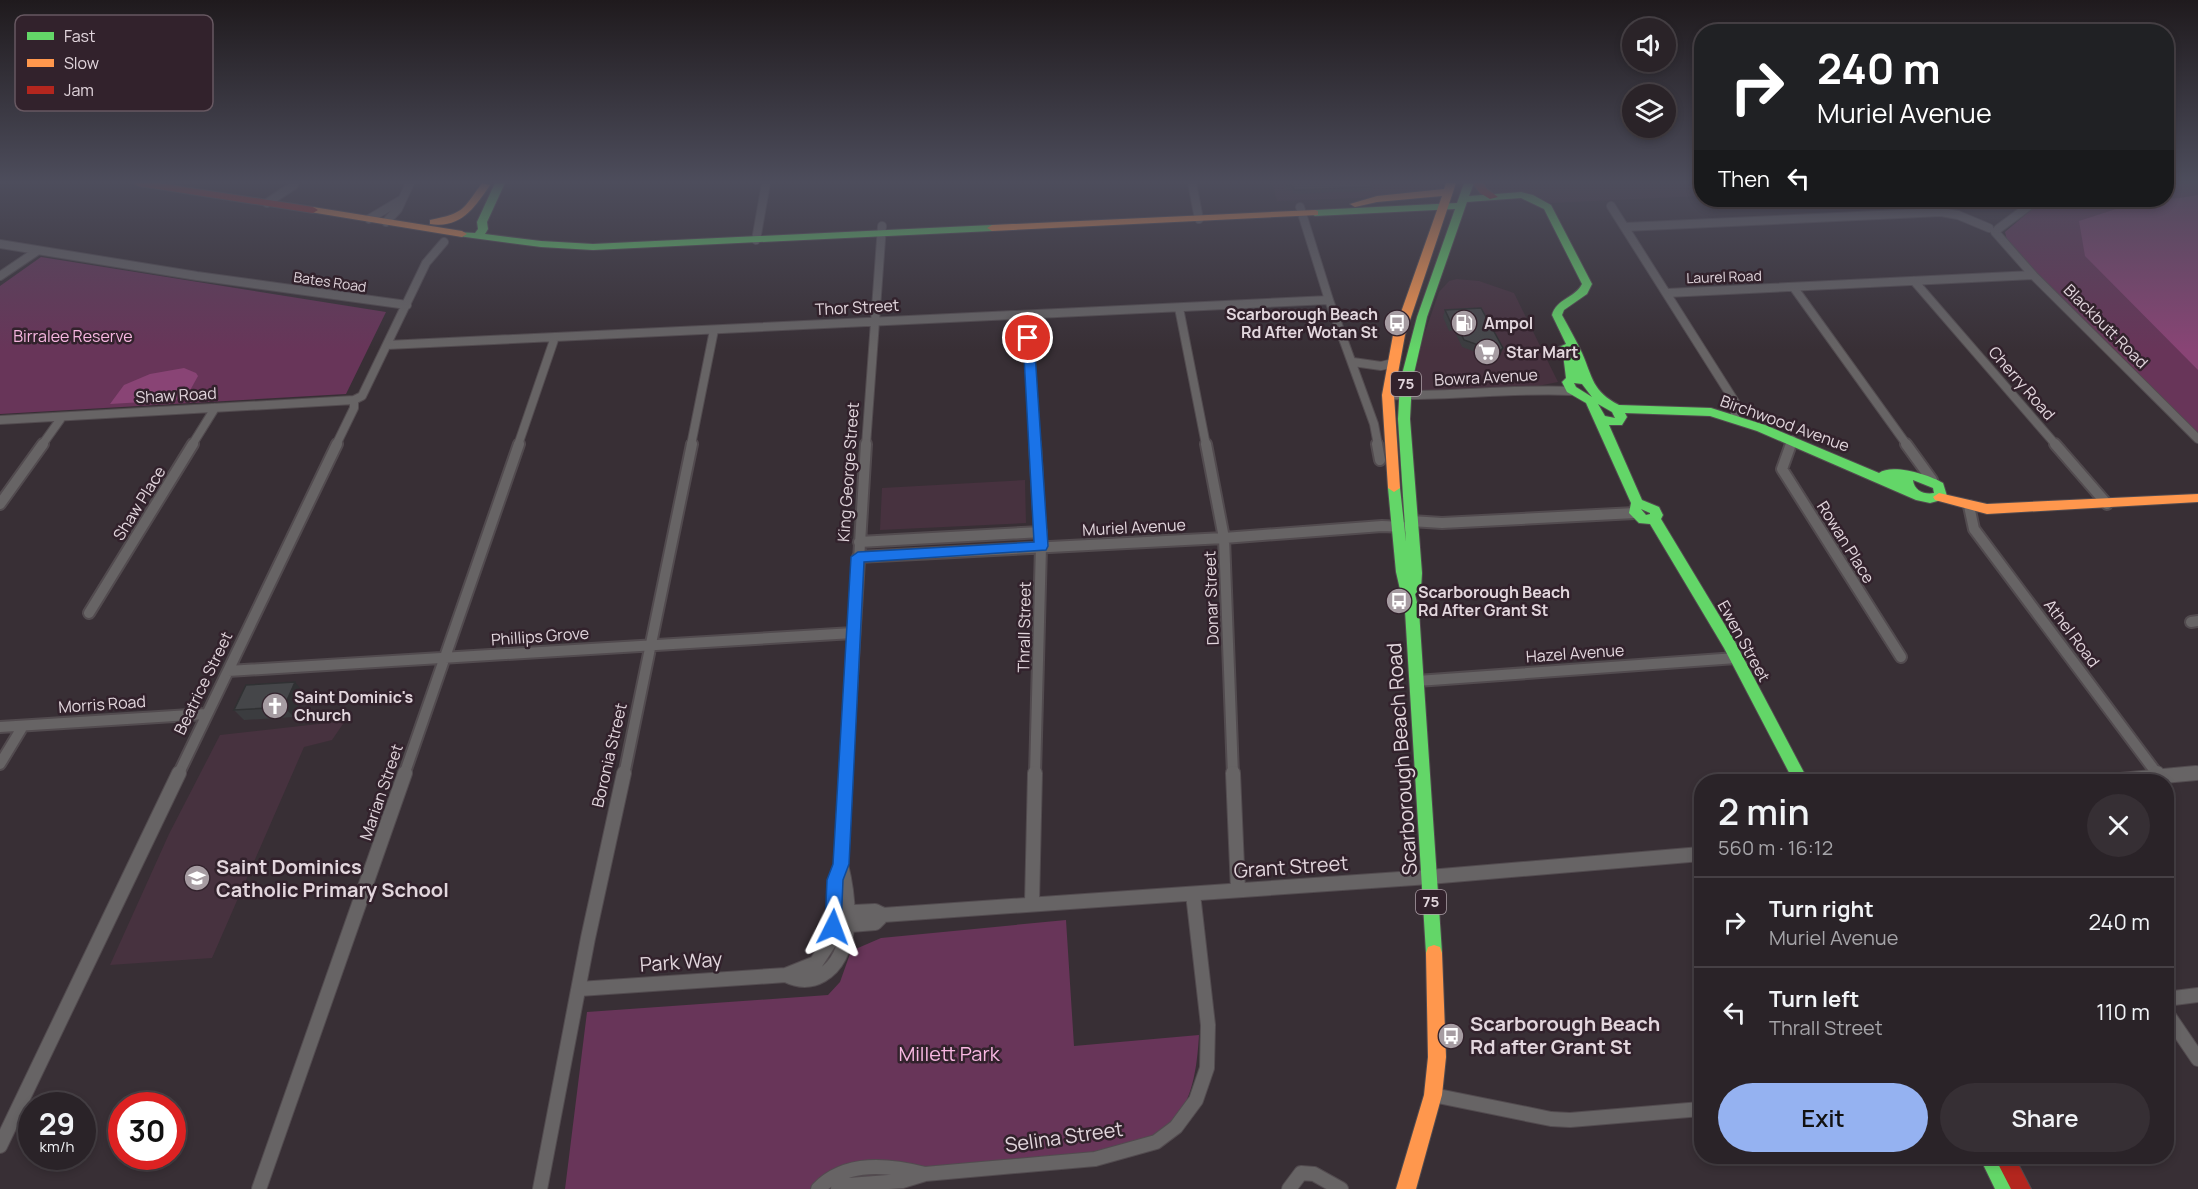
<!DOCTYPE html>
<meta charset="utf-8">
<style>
body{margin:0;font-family:Manrope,sans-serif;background:#362f34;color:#f1f3f6;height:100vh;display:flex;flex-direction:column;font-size:22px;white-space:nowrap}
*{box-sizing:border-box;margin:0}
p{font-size:20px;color:#a5a4a8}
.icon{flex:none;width:33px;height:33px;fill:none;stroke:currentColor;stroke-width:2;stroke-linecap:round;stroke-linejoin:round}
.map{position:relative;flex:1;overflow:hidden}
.drawer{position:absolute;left:1694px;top:774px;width:480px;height:390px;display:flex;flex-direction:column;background:#2a2328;border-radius:24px;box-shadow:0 3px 9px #0003,0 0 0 2px #464045}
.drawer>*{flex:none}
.banner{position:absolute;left:1694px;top:24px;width:480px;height:183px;border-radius:24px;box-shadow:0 3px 9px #0003,0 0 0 2px #464045;background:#202124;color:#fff;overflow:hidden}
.buttons{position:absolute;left:1622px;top:18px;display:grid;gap:12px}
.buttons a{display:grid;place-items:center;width:54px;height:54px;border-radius:50%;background:#2a2328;box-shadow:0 3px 9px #0003,0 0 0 2px #464045;font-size:30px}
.speed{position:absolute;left:18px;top:1092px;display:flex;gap:12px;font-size:30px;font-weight:700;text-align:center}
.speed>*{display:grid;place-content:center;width:78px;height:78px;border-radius:50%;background:#2a2328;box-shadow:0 3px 9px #0003,0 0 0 2px #464045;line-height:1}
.speed small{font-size:15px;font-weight:400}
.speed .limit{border:9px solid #d22;background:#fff;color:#111}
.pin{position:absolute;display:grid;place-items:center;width:51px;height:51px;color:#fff;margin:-26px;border:3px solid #fff;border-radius:50%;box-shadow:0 2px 6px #0007}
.me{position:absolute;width:66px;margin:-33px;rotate:3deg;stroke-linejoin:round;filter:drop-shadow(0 0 4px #0008)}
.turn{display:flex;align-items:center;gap:21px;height:126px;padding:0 24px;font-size:27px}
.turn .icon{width:78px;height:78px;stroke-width:2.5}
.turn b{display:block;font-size:42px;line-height:51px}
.then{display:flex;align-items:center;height:57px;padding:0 24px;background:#0003;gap:12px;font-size:22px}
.round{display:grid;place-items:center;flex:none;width:63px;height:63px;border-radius:32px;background:#362f34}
.head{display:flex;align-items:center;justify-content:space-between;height:102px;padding:0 24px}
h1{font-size:36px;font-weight:600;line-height:45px}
.button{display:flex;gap:12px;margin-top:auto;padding:12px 24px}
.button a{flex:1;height:69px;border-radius:36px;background:#95b2f1;color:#111;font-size:24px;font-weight:600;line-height:69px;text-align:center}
.button a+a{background:#362f34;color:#f1f3f6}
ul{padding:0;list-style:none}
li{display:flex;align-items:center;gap:18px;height:90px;padding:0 24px;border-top:2px solid #464045}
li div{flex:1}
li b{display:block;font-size:22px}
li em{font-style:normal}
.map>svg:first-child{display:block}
</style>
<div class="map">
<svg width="2198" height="1189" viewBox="0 0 2198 1189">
<rect width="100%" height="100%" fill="#382f35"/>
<path fill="#47323f" d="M1272 183H1444L1441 191 1419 196 1277 201Z
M1486 183H1701V196L1531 204 1525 193 1494 194 1487 190Z
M1457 279 1479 281 1514 293 1558 382 1533 387 1425 392 1413 385 1423 338 1439 292 1449 281Z
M1025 480 1026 523 880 530 882 488Z
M345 721 332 740 304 747 212 958 110 965 169 834 220 735Z"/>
<path fill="#683559" d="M2166 183H2198V437L2008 244 2005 232 2043 200H2166Z
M41 257 386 312 346 394 0 414V286Z
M1066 920 1074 1046 1199 1035C1197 1067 1193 1103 1169 1127 1159 1137 1145 1144 1135 1152L864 1183 812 1186 810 1189H565L587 1012 828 995 840 982 851 951 881 938Z"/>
<path fill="#894475" d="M2198 195V370L2085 256 2079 221 2144 200 2180 198Z
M184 368 196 373 198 376 188 394 176 400 110 404 124 385 150 374Z"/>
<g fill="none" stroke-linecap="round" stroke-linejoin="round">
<g stroke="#524b4f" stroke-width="10">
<path id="street-far2" d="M1192 183 1199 219
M267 203 294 185
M1611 206 1735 402V419
M1300 207 1329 300 1374 424 1378 445
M369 219 401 200
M386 222 398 209 410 183
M1625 227 1941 212 1958 215 1989 228
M1998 229 2037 200
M1995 232 2033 275 2198 439
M756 240 766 183
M0 244 197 276 407 305
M0 276 37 251
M1914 281 2056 445
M1794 288 1907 445
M1667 293 2033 275
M1179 308 1206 445
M1027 315 1035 445
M387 345 1329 300
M1353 362 1381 366 1393 363
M1388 395C1449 397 1511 388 1572 391
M0 420 354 400 362 396 426 263 444 242
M42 445 62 417
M192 445 215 408
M336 445 354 408V400
M518 445 555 337
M691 445 714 330
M866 445 882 226
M1790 445 1792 440"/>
</g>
<g stroke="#524b4f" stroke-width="14">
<path id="street-far1" d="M1035 444 1041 546 1035 775
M1206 444 1224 538 1233 775
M1377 444 1380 460
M1791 444 1782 469 1901 657
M1906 444 1932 480
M2055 444 2107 504
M0 504 43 444
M1969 506 1974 529 2158 775
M1411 521 1442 523 1635 513
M859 542 1041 532
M858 557 1224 538 1382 526 1403 527
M89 613 193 444
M2191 622 2198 621
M228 671 853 633
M1417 681 1736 658
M0 727 206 714
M0 764 23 726
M178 775 337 444
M404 775 519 444
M624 775 692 444
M846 775 866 444
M2179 775 2198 773"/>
</g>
<g stroke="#524b4f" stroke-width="16">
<path id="street" d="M1233 773 1238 890
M2157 773 2159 776
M2099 782 2196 773
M1032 903 1035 773
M834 913 875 911 883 915 1429 877 1701 854
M838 926 875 923 883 915
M786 975C798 981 810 982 822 975 856 955 849 897 841 865
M579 989 786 975 816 963 829 943 841 864 846 773
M2166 999 2198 995
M2166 1012 2198 1059
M1433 1095 1551 1119 1570 1120 1701 1109
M0 1146 179 773
M259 1189 405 773
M540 1189 588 938 624 773
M818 1189C846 1160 889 1165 925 1174
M838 1189 849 1185 902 1181 925 1174 1095 1159 1156 1142 1176 1127 1196 1100 1207 1068 1208 1025 1193 894
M1289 1189 1301 1173 1314 1174 1341 1189"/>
</g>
<g stroke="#524b4f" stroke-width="2">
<path id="fast" d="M495 183H505L487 222 488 229 485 234 541 241 593 244 992 225 997 228 992 231 593 250 541 247 458 236V232L475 233 478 229 477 222Z
M1464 183H1474L1469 196 1521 192 1533 195 1551 205 1592 284 1587 294 1564 310 1562 315C1569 328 1576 340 1582 353 1593 378 1592 391 1619 405L1711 408 1765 425 1879 473C1892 463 1930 475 1943 483L1947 496 1945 499 1930 503 1916 500 1757 431 1710 416 1625 413 1627 417 1622 425H1609L1642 500 1659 507 1663 515 1661 519 1734 640 1809 782H1794L1724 648 1650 524 1639 523 1629 513 1631 503 1586 403 1567 392 1562 382 1566 378 1563 354 1559 347 1566 344 1552 315C1556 299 1575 298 1582 284L1544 209 1521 198 1467 202 1427 317 1412 382 1410 419 1422 573 1421 589 1415 594 1419 611 1442 953 1440 959 1434 961 1428 959 1426 953 1405 611 1396 572 1388 488 1394 484 1400 488 1406 542 1398 419 1400 382 1417 317 1455 209 1315 216 1310 213 1315 210 1457 203ZM1574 383 1582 384 1592 397 1576 387ZM1598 404 1612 412 1615 418 1605 416ZM1913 480 1933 488 1934 493C1925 495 1914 491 1913 480ZM1641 509 1650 513V514L1646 515Z
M1979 1156H1998L2015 1189H1995Z"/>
</g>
<g stroke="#524b4f" stroke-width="2">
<path id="slow" d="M482 183 490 185C475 207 461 229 430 224V220C464 213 462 211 482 183Z
M1446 183H1456L1405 335 1394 395 1400 488 1394 492 1388 488 1382 395 1393 335 1442 196 1377 202 1355 207 1350 204 1377 196 1444 189Z
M313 207 462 231 467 234 462 237 310 212V208Z
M1315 210 1318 211V215L992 231 987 228 992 225Z
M1939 493 1987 504 2198 494V502L1987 514 1935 500 1933 497Z
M1434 945 1440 947 1442 953 1446 1057 1442 1095 1416 1189H1396L1424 1095 1428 1057 1426 953 1428 947Z"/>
</g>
<g stroke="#524b4f" stroke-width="2">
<path id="jam" d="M134 183H158L313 207 318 210 313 213 139 186Z
M1473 183H1483L1487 189 1498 197 1490 199 1480 193Z
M1994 1156H2014L2031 1189H2011Z"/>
</g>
<use href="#street-far2" stroke="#676465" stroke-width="8"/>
<use href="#street-far1" stroke="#676465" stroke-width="10"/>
<use href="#street" stroke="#676465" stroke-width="14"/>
<use href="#fast" fill="#63d668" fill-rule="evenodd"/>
<use href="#slow" fill="#ff974d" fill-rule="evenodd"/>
<use href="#jam" fill="#b3261e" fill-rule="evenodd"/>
</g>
<path fill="#3b3c3f" d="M1284 183H1370L1372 187 1371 191 1294 194 1292 190H1286Z
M1481 308 1500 356 1495 359 1462 347 1454 330 1449 331 1443 317 1445 310Z
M304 693 294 717 244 720 234 710Z"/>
<path fill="#303133" d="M1503 348 1500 356 1495 359 1498 352Z
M295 682 304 693 294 717 284 707Z"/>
<path fill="#454649" stroke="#303133" stroke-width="1.5" d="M1286 183H1370L1372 187 1294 190 1293 186H1287Z
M1481 308 1503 348 1498 352 1464 340 1456 323H1451L1445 310Z
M295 682 284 707 234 710 246 685Z"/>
<linearGradient id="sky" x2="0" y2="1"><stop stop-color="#1f1a1d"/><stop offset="0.52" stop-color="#4d4d5c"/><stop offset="1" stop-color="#4d4d5c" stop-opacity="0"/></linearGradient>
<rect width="2198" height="350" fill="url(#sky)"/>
<path fill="#1a73e8" stroke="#114b97" stroke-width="1.5" d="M1028 335 1034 338 1048 546 1046 550 864 562 849 864 843 880 841 927 839 932 833 935 827 932 825 927 827 880 833 864 851 557 858 552 1034 542 1023 338Z"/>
<defs>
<g id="bus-disc" transform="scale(1.35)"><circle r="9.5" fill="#a69ca2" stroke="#32222c"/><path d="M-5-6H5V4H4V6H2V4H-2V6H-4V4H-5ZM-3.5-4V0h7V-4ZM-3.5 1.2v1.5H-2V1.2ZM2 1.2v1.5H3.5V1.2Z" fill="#fff"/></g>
<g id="fuel-disc" transform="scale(1.35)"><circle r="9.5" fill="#a69ca2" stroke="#32222c"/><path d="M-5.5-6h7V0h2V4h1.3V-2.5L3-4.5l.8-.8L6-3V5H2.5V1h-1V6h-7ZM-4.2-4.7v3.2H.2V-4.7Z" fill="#fff"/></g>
<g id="supermarket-disc" transform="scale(1.35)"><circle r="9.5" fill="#a69ca2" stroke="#32222c"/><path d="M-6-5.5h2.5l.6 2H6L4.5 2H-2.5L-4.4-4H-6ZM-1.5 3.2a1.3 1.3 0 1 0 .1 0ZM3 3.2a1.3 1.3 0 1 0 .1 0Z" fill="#fff"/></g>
<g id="church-disc" transform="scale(1.35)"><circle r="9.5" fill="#a69ca2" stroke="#32222c"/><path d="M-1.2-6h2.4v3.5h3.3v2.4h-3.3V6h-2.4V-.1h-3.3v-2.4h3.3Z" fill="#fff"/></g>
<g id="school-disc" transform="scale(1.35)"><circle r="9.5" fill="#a69ca2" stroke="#32222c"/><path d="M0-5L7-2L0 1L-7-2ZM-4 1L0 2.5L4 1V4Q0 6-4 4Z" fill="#fff"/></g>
</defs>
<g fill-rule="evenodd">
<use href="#bus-disc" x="1397" y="323"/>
<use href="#fuel-disc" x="1464" y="323"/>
<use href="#supermarket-disc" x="1487" y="352"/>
<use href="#bus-disc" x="1399" y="601"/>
<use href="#church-disc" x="275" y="706"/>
<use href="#school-disc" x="197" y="878"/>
<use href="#bus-disc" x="1451" y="1036"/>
</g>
<g text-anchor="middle" stroke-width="5" stroke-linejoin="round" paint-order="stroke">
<g font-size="14" fill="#e2d6dd" stroke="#32222c">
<text transform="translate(1724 277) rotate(-2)" y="5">Laurel Road</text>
<text transform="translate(330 282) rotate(8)" y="5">Bates Road</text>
</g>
<g fill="#32222c" stroke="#ada0a8" stroke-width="1.5">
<rect x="1391" y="372" width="30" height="24" rx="4.5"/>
<rect x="1416" y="890" width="30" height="24" rx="4.5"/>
</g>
<g font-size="15" font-weight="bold" fill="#e2d6dd">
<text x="1406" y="389">75</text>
<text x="1431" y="907">75</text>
</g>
<g font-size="16" fill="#e2d6dd" stroke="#32222c">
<text transform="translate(857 307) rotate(-3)" y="6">Thor Street</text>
<text transform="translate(2106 326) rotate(45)" y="6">Blackbutt Road</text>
<text transform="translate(1486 377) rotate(-3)" y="6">Bowra Avenue</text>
<text transform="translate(2022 383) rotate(49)" y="6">Cherry Road</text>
<text transform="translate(176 395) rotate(-3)" y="6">Shaw Road</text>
<text transform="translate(1785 423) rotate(20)" y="6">Birchwood Avenue</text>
<text transform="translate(848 472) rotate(-86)" y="6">King George Street</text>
<text transform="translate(139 503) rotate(-58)" y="6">Shaw Place</text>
<text transform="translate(1134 527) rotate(-3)" y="6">Muriel Avenue</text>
<text transform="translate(1846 542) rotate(58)" y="6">Rowan Place</text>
<text transform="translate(1211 598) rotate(-92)" y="6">Donar Street</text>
<text transform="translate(1024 627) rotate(-89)" y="6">Thrall Street</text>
<text transform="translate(2072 633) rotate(53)" y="6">Athel Road</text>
<text transform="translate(540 636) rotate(-4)" y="6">Phillips Grove</text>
<text transform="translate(1744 641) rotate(61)" y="6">Ewen Street</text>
<text transform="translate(1575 653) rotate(-4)" y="6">Hazel Avenue</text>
<text transform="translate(203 683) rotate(-64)" y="6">Beatrice Street</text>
<text transform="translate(102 704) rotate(-4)" y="6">Morris Road</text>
<text transform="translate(609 755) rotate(-77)" y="6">Boronia Street</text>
<text transform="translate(381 792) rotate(-71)" y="6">Marian Street</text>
</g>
<g font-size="16" font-weight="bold" fill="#e2d6dd" stroke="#32222c" text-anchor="start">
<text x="1378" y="320" text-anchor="end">Scarborough Beach<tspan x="1378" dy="18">Rd After Wotan St</tspan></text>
<text x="1484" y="329">Ampol</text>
<text x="1506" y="358">Star Mart</text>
<text x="1418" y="598">Scarborough Beach<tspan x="1418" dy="18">Rd After Grant St</tspan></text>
<text x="294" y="703">Saint Dominic's<tspan x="294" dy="18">Church</tspan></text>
</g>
<g font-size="16" fill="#f7b7e1" stroke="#32222c">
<text x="73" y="342">Birralee Reserve</text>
</g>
<g font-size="20" fill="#e2d6dd" stroke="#32222c">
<text transform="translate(1402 759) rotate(-94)" y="7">Scarborough Beach Road</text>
<text transform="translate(1291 867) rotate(-4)" y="7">Grant Street</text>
<text transform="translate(681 962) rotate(-4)" y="7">Park Way</text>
<text transform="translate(1064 1137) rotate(-8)" y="7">Selina Street</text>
</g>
<g font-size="20" font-weight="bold" fill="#e2d6dd" stroke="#32222c" text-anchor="start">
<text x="216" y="874">Saint Dominics<tspan x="216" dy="23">Catholic Primary School</tspan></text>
<text x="1470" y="1031">Scarborough Beach<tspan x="1470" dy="23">Rd after Grant St</tspan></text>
</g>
<g font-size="20" fill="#f7b7e1" stroke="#32222c">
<text x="949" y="1061">Millett Park</text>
</g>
</g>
<rect x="15" y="15" width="198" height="96" rx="9" fill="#32222c" stroke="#675861" stroke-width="1.5"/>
<rect x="27" y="32" width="27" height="8" fill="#63d668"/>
<rect x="27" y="59" width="27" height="8" fill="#ff974d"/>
<rect x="27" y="86" width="27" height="8" fill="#b3261e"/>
<g font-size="16" fill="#e2d6dd">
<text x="64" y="42">Fast</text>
<text x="64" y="69">Slow</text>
<text x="64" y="96">Jam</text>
</g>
</svg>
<div class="buttons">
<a><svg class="icon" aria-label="sound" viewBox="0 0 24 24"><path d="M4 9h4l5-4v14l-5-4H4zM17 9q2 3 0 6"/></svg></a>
<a><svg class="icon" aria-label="layers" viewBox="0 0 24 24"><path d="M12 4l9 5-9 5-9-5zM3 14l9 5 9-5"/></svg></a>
</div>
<div class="speed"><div>29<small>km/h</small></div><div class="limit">30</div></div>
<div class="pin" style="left:1028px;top:338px;background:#d93025"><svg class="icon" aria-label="arrive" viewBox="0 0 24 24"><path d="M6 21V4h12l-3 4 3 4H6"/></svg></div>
<svg class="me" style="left:833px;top:927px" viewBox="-20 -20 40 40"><path d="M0-17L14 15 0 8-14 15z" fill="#1a73e8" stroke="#fff" stroke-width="4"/></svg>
<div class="banner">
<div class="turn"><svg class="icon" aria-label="right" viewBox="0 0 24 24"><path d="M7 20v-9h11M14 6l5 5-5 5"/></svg><div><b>240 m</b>Muriel Avenue</div></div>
<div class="then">Then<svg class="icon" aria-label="left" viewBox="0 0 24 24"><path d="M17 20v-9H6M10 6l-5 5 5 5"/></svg></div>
</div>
<section class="drawer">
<div class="head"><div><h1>2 min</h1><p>560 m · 16:12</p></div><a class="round"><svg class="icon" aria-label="close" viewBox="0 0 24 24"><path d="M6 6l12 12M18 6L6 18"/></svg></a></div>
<ul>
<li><svg class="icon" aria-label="right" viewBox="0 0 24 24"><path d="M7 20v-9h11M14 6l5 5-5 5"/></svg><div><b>Turn right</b><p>Muriel Avenue</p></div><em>240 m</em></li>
<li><svg class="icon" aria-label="left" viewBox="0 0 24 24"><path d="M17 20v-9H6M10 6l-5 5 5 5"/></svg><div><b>Turn left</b><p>Thrall Street</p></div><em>110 m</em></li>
</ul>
<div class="button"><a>Exit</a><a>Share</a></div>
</section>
</div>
